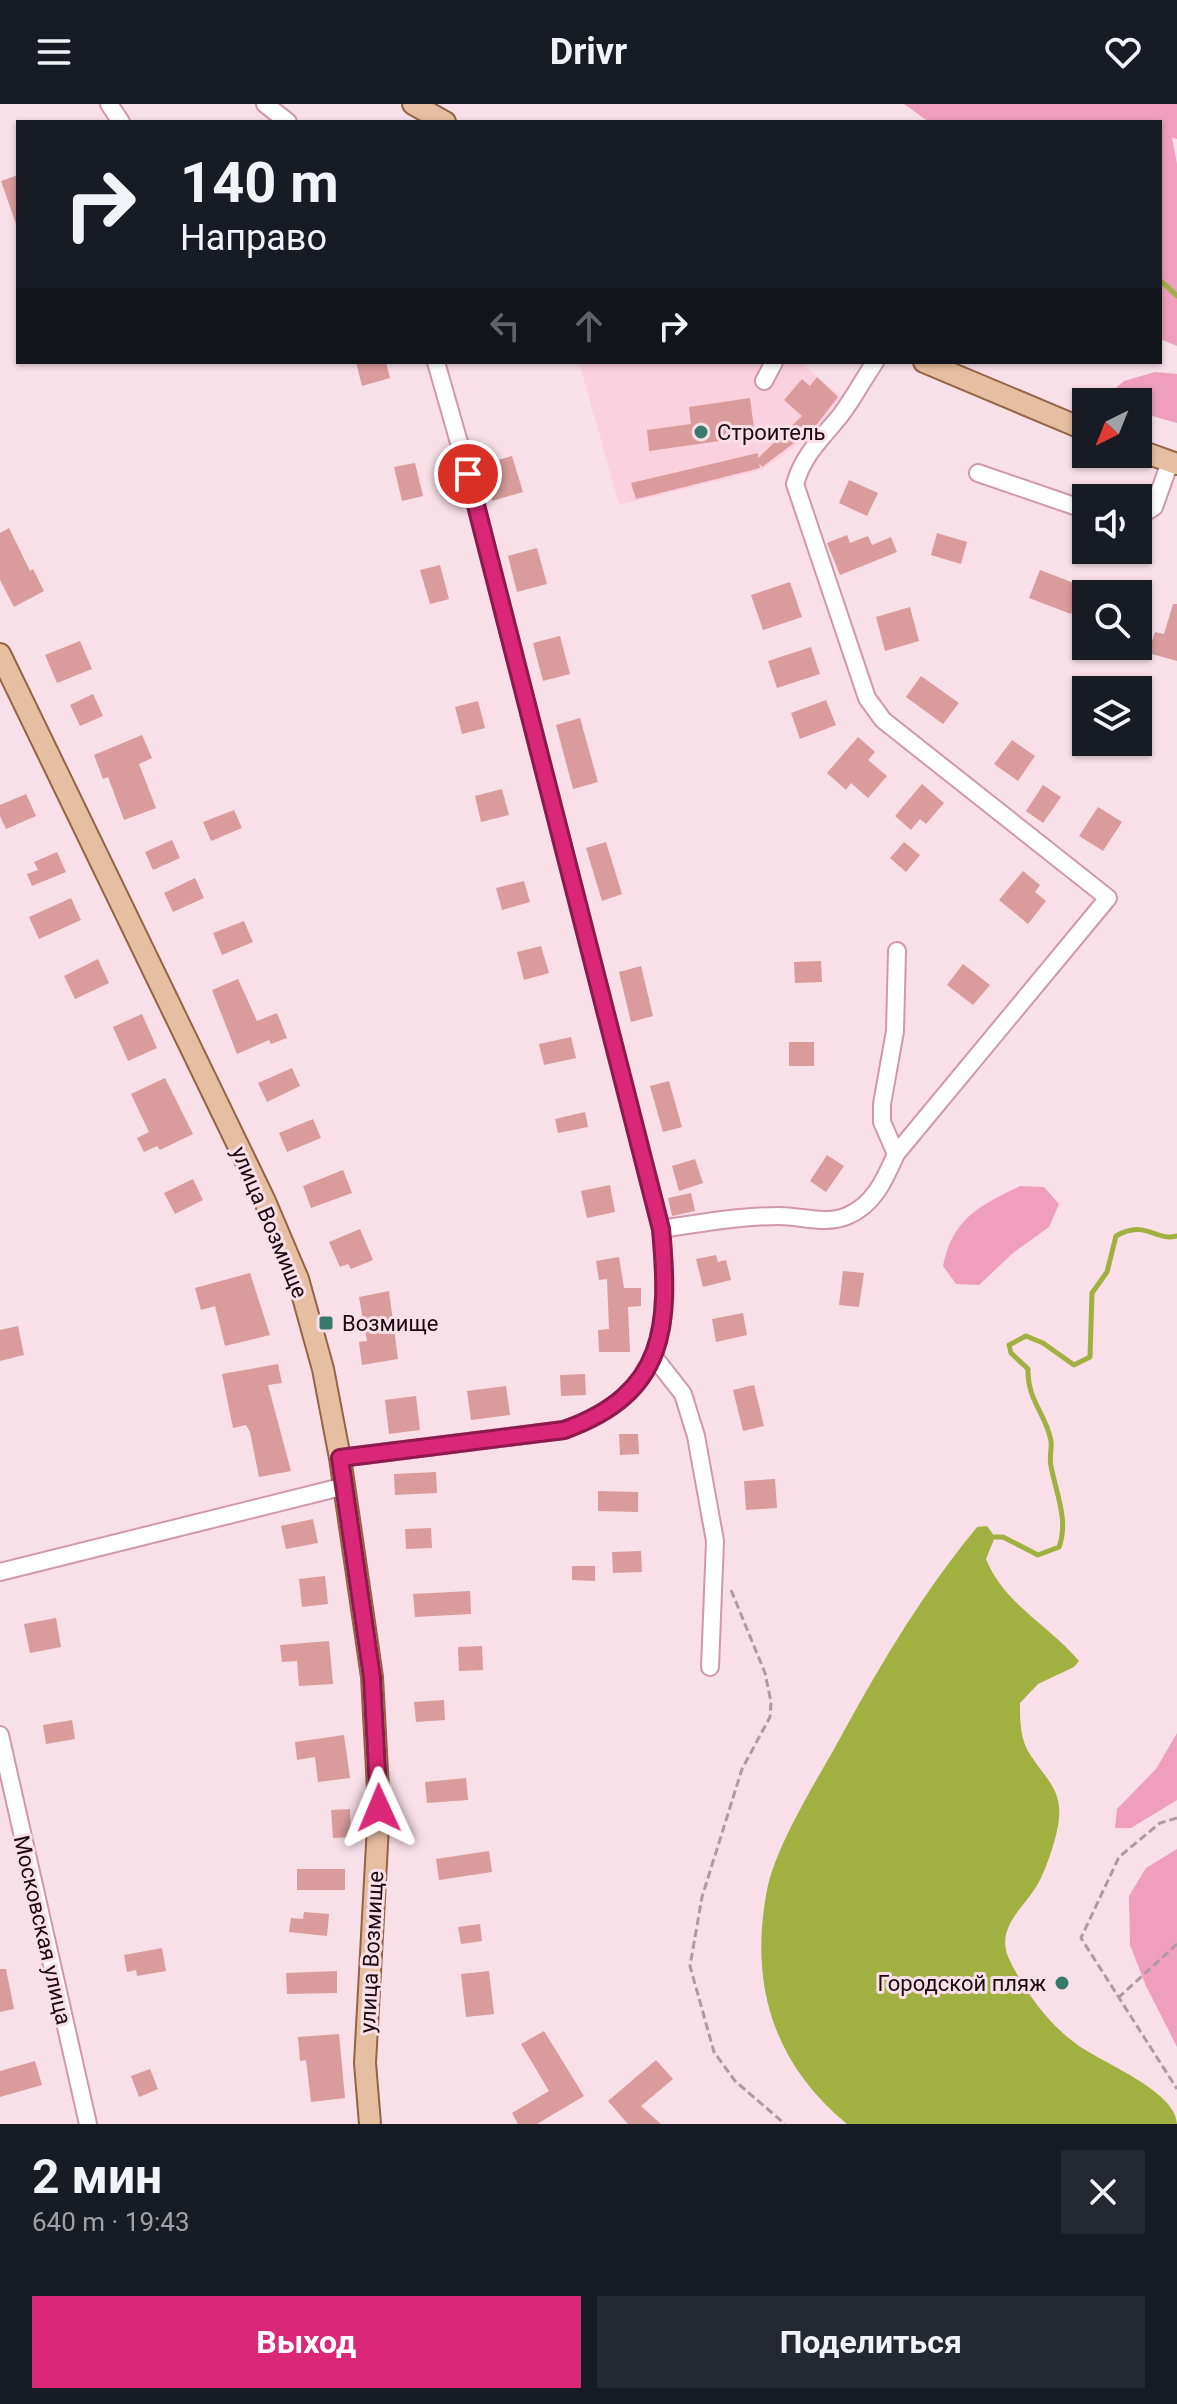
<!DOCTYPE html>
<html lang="ru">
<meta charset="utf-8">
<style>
body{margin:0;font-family:Roboto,sans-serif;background:#242831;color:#f1f3f6;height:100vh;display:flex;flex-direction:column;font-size:30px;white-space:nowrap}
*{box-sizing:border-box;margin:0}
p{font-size:26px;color:#9ea1a6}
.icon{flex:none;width:44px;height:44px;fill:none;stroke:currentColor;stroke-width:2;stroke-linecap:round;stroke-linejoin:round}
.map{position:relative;height:2020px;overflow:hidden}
.panel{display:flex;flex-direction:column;background:#171b24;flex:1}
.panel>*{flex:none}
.top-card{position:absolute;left:16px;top:16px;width:1146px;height:244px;border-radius:0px;box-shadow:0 2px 6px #0004;background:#171b24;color:#f1f3f6;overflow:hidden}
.needle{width:52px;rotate:223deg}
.controls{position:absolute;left:1072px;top:284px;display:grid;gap:16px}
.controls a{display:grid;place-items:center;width:80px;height:80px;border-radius:0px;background:#171b24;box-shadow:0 2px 6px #0004;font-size:40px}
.pin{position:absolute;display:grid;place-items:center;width:68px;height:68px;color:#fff;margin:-34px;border:4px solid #fff;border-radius:50%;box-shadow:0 2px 8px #0007}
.me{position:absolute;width:88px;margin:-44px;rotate:359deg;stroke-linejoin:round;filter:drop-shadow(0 0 6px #0008)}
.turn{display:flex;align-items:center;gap:28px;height:168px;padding:0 32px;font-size:36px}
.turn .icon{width:104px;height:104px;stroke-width:2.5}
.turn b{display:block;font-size:56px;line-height:68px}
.lanes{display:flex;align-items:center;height:76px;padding:0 32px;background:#0003;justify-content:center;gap:40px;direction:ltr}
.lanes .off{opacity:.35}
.round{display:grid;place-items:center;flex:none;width:84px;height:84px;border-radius:0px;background:#242831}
.summary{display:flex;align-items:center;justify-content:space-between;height:136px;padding:0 32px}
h1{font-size:48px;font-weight:700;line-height:60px}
.cta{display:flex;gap:16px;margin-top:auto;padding:16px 32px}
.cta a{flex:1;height:92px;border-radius:0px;background:#db2777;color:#fff;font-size:32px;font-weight:700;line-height:92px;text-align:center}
.cta a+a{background:#242831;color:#f1f3f6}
header{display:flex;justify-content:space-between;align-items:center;height:104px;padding:0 32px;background:#171b24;font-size:36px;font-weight:700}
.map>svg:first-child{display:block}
</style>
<header><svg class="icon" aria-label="menu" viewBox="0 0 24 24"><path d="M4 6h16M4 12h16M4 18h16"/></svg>Drivr<svg class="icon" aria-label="heart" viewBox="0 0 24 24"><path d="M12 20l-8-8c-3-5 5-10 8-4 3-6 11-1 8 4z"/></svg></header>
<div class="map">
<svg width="1177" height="2020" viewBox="0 0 1177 2020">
<rect width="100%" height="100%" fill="#f9e0e8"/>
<path fill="#fcd1df" d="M579 258H800L841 292 814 329 762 366 619 401Z"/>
<path fill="#ef9fbb" d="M904 0H1177V35L1172 34 1177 60V242L1160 235V18H929Z
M1155 268 1177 270V319L1138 308V298H1117L1110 289 1124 277Z
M1020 1082 1044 1083 1059 1100 1049 1123 1013 1149 979 1181 956 1180 943 1162C953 1114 979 1102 1020 1082Z
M1177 1629V1696L1131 1724H1115L1117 1705 1156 1665Z
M1177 1745V1943L1146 1882 1130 1841 1129 1792 1146 1764Z"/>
<path fill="#a1b141" d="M987 1422 995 1433 986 1455C1004 1500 1049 1521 1079 1557L1074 1563 1038 1580 1020 1599C1020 1618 1020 1636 1031 1652 1048 1678 1064 1687 1058 1722 1055 1738 1048 1759 1041 1774 1028 1803 991 1822 1011 1859 1027 1890 1047 1918 1075 1939 1099 1958 1176 1986 1177 2020H847C773 1959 749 1880 767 1786 777 1737 820 1672 844 1627 883 1556 925 1486 977 1423Z"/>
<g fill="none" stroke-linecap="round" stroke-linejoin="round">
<path stroke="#a1b141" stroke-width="5" d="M1160 176 1177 192
M995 1433H1003L1038 1451 1059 1443C1069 1417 1056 1389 1051 1362 1049 1354 1052 1345 1051 1337 1046 1310 1027 1296 1028 1265L1011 1249 1009 1241 1026 1232 1043 1239 1074 1261 1090 1253 1092 1189 1107 1168 1116 1132C1146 1115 1156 1138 1177 1132"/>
</g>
<path fill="#d99b9c" d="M18 71V120H16L1 77Z
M356 258H386L390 274 362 282Z
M817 273 838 293 814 324 762 363 759 359 760 364 636 395 631 379 758 349V354L802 312 784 296 802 275 810 282Z
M750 294 755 332 649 347 647 326 691 320 689 303Z
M512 352 523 388 492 397 482 361Z
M415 359 423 392 402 397 394 363Z
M849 376 878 389 867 412 839 399Z
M9 424 30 467 33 465 44 487 14 503 0 476V429Z
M937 429 967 438 961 460 931 451Z
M847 431 850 439 868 432 872 441 891 433 897 448 840 471 827 439Z
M537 444 547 480 517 488 508 452Z
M440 461 449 495 430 500 420 466Z
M1040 466 1082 482 1071 510 1029 494Z
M790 478 802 513 763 526 751 491Z
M1173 500H1177V557L1148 549 1155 528 1164 530Z
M910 503 919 537 885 547 876 513Z
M560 532 570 570 543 577 533 539Z
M80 537 92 565 57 579 45 551Z
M811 543 820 570 777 584 768 557Z
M921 572 959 599 943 620 906 593Z
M93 590 103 612 80 622 70 601Z
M826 596 836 621 800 635 791 609Z
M478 597 485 624 462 630 455 603Z
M580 614 598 678 573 685 556 621Z
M142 631 152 654 139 660 156 704 124 716 108 673 103 675 94 651Z
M858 633 875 648 868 656 887 672 868 694 851 679 846 686 827 669Z
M1012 636 1035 652 1018 677 994 660Z
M922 680 944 699 926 720 920 715 911 726 895 712Z
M1043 681 1061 693 1043 719 1026 707Z
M502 685 509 711 481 718 475 692Z
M26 690 36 712 6 725 0 712V701Z
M1098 703 1122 718 1103 747 1079 732Z
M234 706 242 724 211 737 203 718Z
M172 736 180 754 153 766 145 748Z
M606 738 622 790 602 797 586 744Z
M904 738 920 751 906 768 890 754Z
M57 748 66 768 32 782 27 770 38 766 34 758Z
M1023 767 1040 781 1035 788 1046 797 1028 820 999 796Z
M195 774 204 794 173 808 164 789Z
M524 777 530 798 502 806 496 784Z
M71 794 81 816 39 835 29 813Z
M244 817 253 838 222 851 213 829Z
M541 842 549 869 524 876 517 848Z
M98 855 109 879 75 895 64 872Z
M821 857 822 878 795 879 794 858Z
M963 860 990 881 973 901 947 881Z
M641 862 653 912 631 918 619 868Z
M238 875 257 917 277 909 287 934 271 940 269 936 237 950 212 886Z
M142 910 157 944 128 957 113 923Z
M571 933 576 954 544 961 539 940Z
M789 938H814V962H789Z
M292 964 300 982 267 998 258 979Z
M165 974 193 1030 160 1046 157 1042 144 1048 137 1034 149 1028 131 990Z
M669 977 682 1023 663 1028 650 982Z
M585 1008 588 1023 558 1029 555 1015Z
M313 1015 321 1034 287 1048 279 1029Z
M827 1051 844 1062 826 1088 810 1077Z
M695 1055 703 1079 679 1087 672 1062Z
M343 1066 352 1089 311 1104 303 1082Z
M193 1075 203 1096 175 1110 164 1089Z
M610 1081 615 1108 587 1114 581 1087Z
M691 1089 695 1107 672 1112 668 1094Z
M360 1125 373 1156 351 1165 348 1160 340 1163 329 1138Z
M716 1151 718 1158 726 1156 731 1176 703 1183 696 1155Z
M619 1153 624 1184H641V1202L628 1203 630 1248H599L598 1226 609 1225 607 1175 599 1176 596 1157Z
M843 1167 864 1169 859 1203 839 1201Z
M250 1169 270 1231 225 1242 215 1202 201 1206 195 1184Z
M389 1187 398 1255 362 1261 359 1238 367 1237 359 1193Z
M743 1209 747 1231 716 1238 712 1215Z
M18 1222 24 1251 0 1257V1226Z
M278 1260 282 1279 268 1281 291 1367 259 1373 250 1328 246 1321 233 1324 222 1270Z
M585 1270 586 1291 561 1292 560 1271Z
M754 1281 764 1322 743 1327 733 1286Z
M506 1282 510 1311 471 1316 467 1287Z
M416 1292 420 1326 389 1330 385 1296Z
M619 1330H638L639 1350 620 1351Z
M436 1368 437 1389 395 1391 394 1370Z
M775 1375 777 1404 746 1406 744 1377Z
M598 1387 638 1388V1408L598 1407Z
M313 1415 318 1439 286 1445 281 1422Z
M431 1424 432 1444 406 1445 405 1425Z
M641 1447 642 1468 613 1469 612 1448Z
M572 1462H595V1477L572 1476Z
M325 1472 328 1500 302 1503 299 1475Z
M470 1487 471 1510 415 1513 413 1490Z
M56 1514 61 1543 30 1549 24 1520Z
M329 1537 333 1580 299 1582 297 1557 282 1558 280 1541Z
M482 1542 483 1566 459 1567 458 1543Z
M444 1596 445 1616 416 1618 414 1598Z
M72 1616 75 1635 46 1640 43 1621Z
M344 1631 350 1674 318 1678 315 1653 297 1656 295 1638Z
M466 1674 468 1696 427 1699 425 1678Z
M350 1705 351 1733 333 1734 331 1706Z
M489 1747 492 1768 439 1776 436 1755Z
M297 1765H345V1786H297Z
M304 1808 329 1810 327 1832 289 1828 291 1814 303 1815Z
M480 1820 482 1837 461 1840 458 1823Z
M162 1844 166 1867 137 1872 136 1866 127 1868 124 1851Z
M0 1865H6L14 1905 0 1908Z
M337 1867V1889L287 1890 286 1869Z
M489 1867 494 1910 466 1913 461 1870Z
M544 1927 584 1992 537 2020H518L512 2009 549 1987 521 1940Z
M339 1930 345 1994 311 1998 306 1956 300 1957 298 1933Z
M656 1956 673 1975 641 2002 661 2020H628L608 1997Z
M35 1957 42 1981 0 1993V1967Z
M150 1965 158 1985 139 1993 131 1972Z"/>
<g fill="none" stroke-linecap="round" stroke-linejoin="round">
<g stroke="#d197ab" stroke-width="20">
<path id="minor" d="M109 0 121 18
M265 0 288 18
M764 277 774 258
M978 369 1086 406
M1138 413 1154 403 1170 358
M896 1050 882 1018V1000L895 927 897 847
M661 1125C700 1119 740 1112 779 1112 801 1112 826 1121 847 1112 874 1101 885 1075 896 1050L1108 794 883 616 867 594 795 380C803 351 822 334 840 312 853 295 863 276 875 258
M654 1253 683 1290 696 1332 715 1437 710 1563
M340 1354 564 1326C667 1290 670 1222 661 1125L468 370 436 258
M0 1468 345 1382
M0 1631 88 2020"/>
</g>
<g stroke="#956346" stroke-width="24">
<path id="major" d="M413 0 445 18
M924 258 1086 326
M1138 346 1177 360
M0 550 264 1095 298 1175 323 1265 340 1354 372 1573 379 1704 365 1959 370 2020"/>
</g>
<path stroke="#b099a1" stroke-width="3" stroke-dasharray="8 4" stroke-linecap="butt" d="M731 1486 765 1569 771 1598 770 1613 742 1665 702 1793 690 1862 714 1948 735 1977 785 2020
M1177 1714 1160 1719 1119 1753 1081 1834 1177 1985
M1118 1894 1177 1840"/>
<use href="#minor" stroke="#fff" stroke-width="16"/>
<use href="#major" stroke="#e6bea1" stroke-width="20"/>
</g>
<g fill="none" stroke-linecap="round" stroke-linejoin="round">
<g stroke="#8e194d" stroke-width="20">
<path id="route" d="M379 1704 372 1573 340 1354 564 1326C667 1289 670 1222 661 1125L468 370"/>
</g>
<use href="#route" stroke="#db2777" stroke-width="14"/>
</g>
<g fill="#377a6b" stroke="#f9e0e8" stroke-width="3">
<circle cx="701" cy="328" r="8"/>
<rect x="318" y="1211" width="16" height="16" rx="4"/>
<circle cx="1062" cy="1879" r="8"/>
</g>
<g text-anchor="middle" stroke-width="6" stroke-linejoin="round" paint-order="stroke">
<g font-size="22" fill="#1d0911" stroke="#f9e0e8" text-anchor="start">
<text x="717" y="336">Строитель</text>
<text x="342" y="1227">Возмище</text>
<text x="1046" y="1887" text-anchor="end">Городской пляж</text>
</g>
<g font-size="22" fill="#1d0911" stroke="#f9e0e8">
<text transform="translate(270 1118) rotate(67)" y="8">улица Возмище</text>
<text transform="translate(43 1826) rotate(77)" y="8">Московская улица</text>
<text transform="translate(371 1848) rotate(-87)" y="8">улица Возмище</text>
</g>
</g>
</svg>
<div class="controls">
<a><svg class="needle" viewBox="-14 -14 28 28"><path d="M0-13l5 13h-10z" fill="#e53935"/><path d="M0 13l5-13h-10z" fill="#9ea1a6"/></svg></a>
<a><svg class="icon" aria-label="sound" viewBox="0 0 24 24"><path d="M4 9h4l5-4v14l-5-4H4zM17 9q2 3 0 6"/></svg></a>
<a><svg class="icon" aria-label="search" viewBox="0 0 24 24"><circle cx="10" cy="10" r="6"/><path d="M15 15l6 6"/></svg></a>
<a><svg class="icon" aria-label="layers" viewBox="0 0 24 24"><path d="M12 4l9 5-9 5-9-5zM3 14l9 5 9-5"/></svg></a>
</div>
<div class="pin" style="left:468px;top:370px;background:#d93025"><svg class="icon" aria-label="arrive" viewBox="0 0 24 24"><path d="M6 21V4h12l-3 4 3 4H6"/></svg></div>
<svg class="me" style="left:379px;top:1704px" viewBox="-20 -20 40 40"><path d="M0-17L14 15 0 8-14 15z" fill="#db2777" stroke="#fff" stroke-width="4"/></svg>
<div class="top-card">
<div class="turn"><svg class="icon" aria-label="right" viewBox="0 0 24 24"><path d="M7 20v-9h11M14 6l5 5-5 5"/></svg><div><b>140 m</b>Направо</div></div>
<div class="lanes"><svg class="icon off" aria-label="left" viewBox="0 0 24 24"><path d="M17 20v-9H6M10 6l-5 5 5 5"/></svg><svg class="icon off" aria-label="ahead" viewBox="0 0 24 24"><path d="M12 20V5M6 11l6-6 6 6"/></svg><svg class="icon" aria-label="right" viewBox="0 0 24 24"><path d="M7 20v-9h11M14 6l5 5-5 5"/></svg></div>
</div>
</div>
<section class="panel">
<div class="summary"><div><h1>2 мин</h1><p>640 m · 19:43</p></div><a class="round"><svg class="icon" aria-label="close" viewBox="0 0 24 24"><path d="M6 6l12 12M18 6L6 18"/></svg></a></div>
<div class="cta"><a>Выход</a><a>Поделиться</a></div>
</section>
